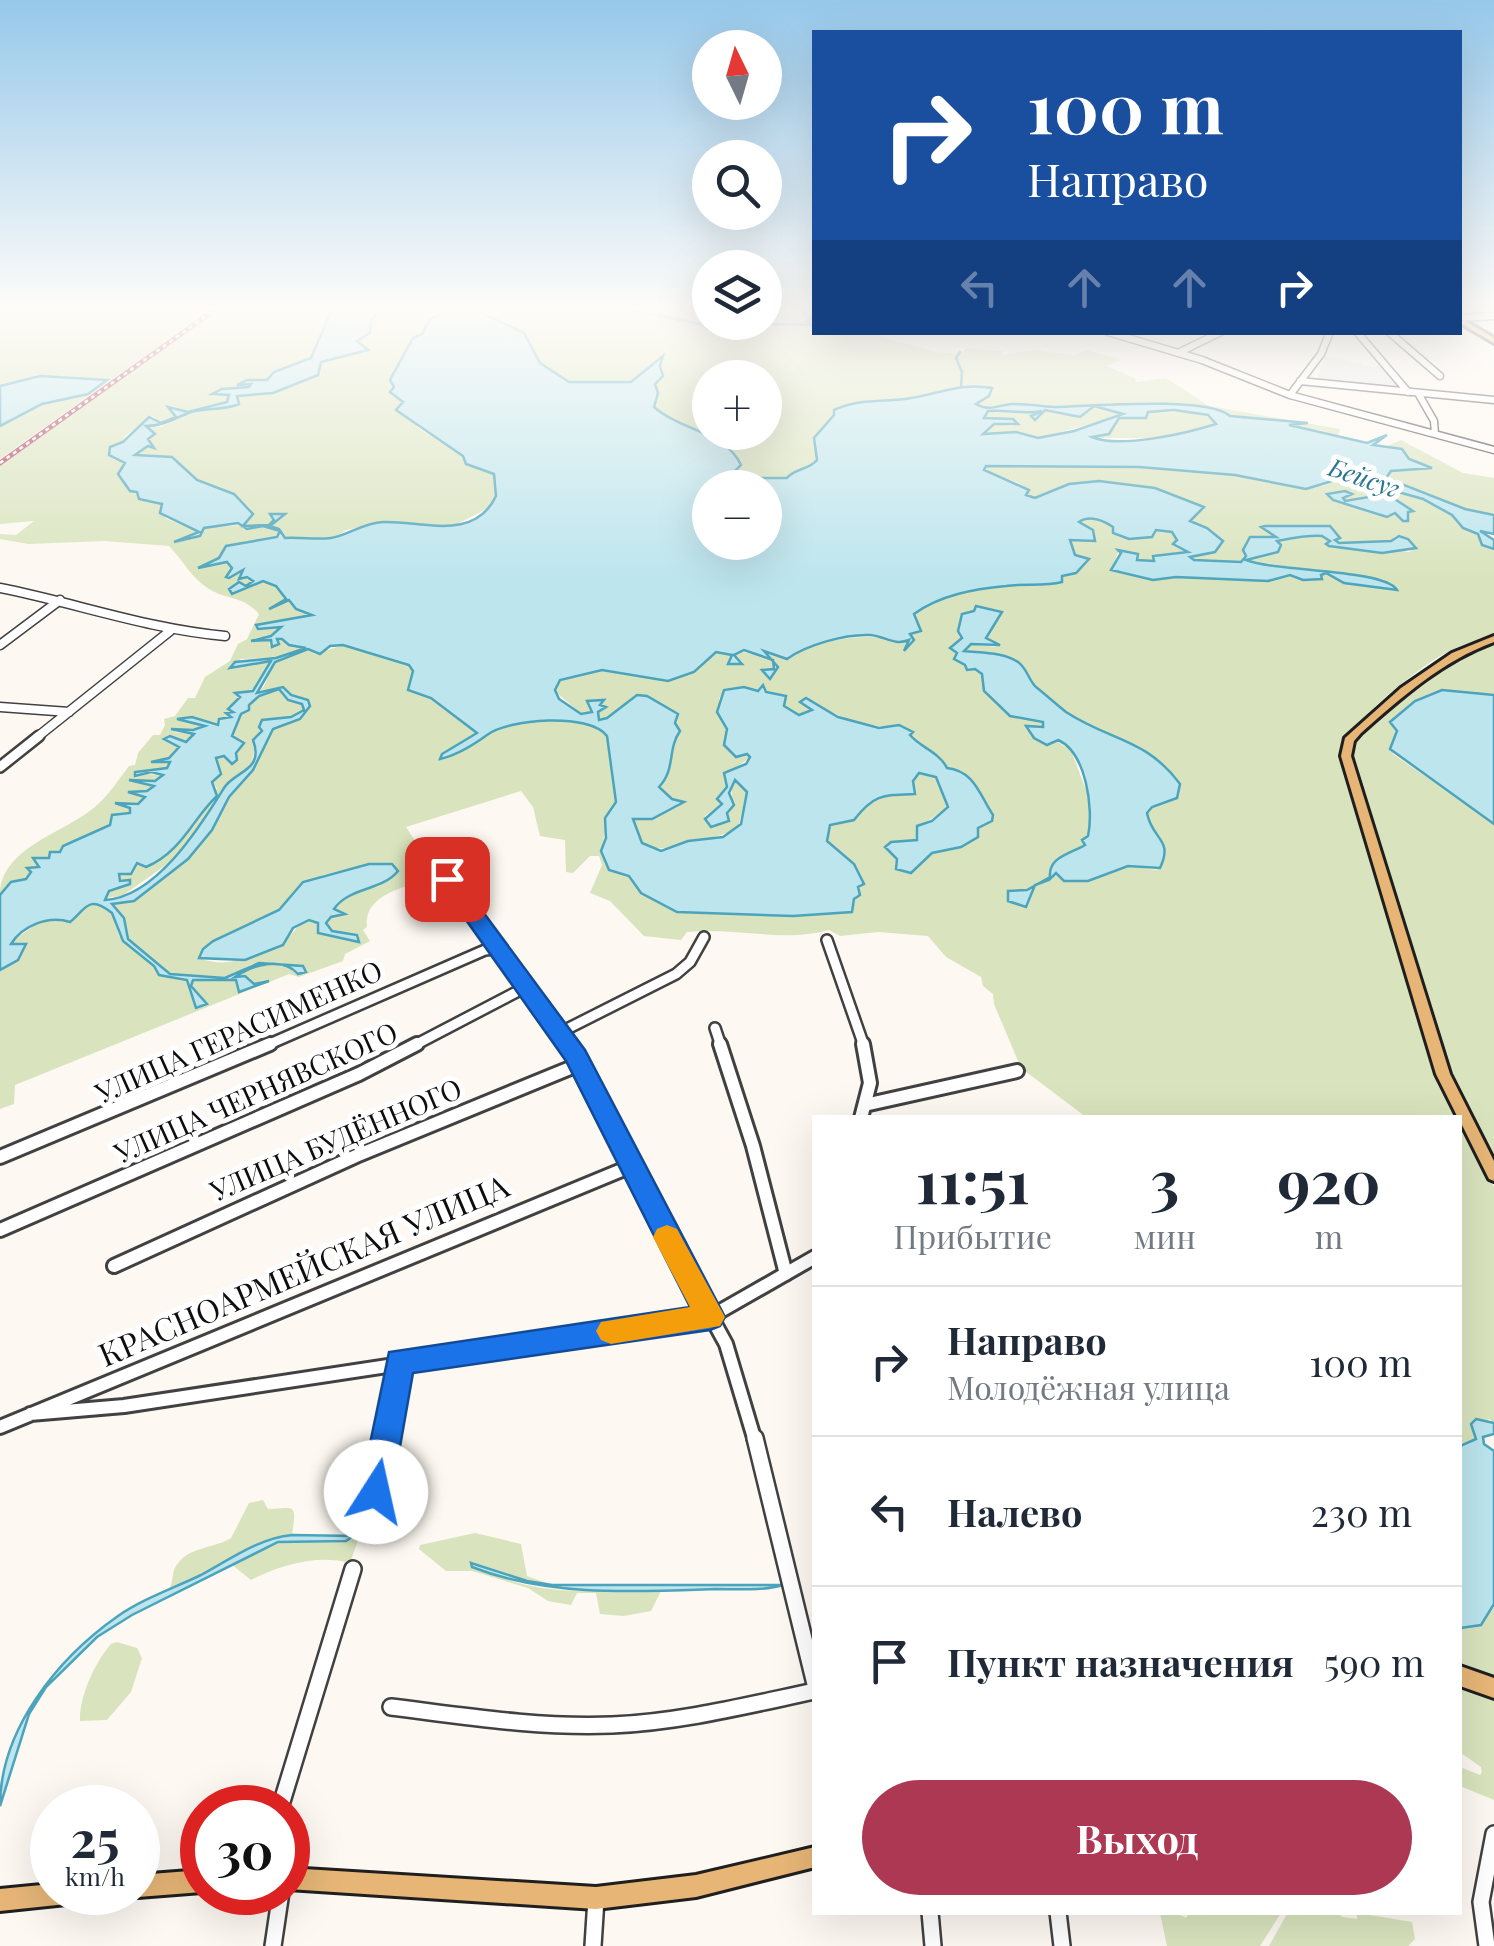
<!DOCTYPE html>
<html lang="ru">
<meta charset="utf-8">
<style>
body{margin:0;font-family:"Playfair Display",serif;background:#f6f6f7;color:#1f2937;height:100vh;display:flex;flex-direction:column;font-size:38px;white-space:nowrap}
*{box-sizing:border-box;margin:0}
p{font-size:32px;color:#747a83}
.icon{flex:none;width:55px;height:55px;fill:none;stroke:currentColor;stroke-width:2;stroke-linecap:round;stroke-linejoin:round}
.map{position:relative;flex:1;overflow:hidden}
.drawer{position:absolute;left:812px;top:1115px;width:650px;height:800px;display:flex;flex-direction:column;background:#fff;border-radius:0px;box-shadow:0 10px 40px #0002}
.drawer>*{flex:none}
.guide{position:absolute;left:812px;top:30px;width:650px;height:305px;border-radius:0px;box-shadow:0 10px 40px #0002;background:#1a4fa0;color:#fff;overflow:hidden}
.needle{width:65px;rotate:355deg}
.controls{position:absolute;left:692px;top:30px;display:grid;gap:20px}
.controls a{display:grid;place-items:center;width:90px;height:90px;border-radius:50%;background:#fff;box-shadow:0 10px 40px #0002;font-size:50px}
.speed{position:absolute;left:30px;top:1785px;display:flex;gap:20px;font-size:50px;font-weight:700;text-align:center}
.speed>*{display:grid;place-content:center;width:130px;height:130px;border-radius:50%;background:#fff;box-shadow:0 10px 40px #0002;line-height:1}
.speed small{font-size:25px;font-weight:400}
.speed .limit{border:15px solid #d22;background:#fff;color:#111}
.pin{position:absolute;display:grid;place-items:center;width:85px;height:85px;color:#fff;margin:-42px;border-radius:20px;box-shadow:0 5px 15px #0006}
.me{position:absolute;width:110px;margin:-55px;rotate:10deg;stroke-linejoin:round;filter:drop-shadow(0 0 8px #0008)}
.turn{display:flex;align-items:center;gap:35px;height:210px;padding:0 50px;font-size:45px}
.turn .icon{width:130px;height:130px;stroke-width:2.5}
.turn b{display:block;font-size:70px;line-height:85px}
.lanes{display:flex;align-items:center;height:95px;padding:0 50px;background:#0003;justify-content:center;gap:50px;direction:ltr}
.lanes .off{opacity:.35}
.eta{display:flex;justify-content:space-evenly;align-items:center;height:170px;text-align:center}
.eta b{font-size:60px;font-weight:700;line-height:70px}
.cta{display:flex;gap:20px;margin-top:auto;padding:20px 50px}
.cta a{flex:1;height:115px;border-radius:60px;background:#ac3853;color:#fff;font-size:40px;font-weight:700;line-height:115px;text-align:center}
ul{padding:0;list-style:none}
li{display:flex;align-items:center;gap:30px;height:150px;padding:0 50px;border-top:2px solid #e0e1e3}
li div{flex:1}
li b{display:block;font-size:38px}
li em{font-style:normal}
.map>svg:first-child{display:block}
</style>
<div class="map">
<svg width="1494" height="1946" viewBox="0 0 1494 1946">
<rect width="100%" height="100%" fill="#fdf8f1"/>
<path fill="#e9e3eb" d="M1326 357 1362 363 1361 366 1384 367 1402 389 1316 380Z"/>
<path fill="#d9e4be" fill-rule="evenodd" d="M0 309H211L0 459V426L42 404 88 394 106 379 40 376 0 386Z
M218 309H332L312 357 270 374 267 380 239 385 251 384 249 387 213 393V396H229L230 401 210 406 226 408 239 403 237 397 264 395 315 377 321 362 368 350 356 341 365 337 380 309H454L430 319 422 334 413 338 391 380 394 388 390 392 404 402 397 409 411 418 418 428 463 456 466 464 494 474 496 496 492 506 457 524 431 528 383 522 346 530 336 537 285 538 280 530V536C247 542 226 552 200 568L227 562 232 568 226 577 242 570 245 577 253 580 244 588 263 581 275 585 286 599 272 609 289 600 296 609 312 613 309 618 258 629 281 627 271 636 255 638V641L271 640 269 646 283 639 316 654 343 645 410 665 413 671 408 690 431 698 478 733 442 754 444 759C470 748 487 730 514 723 536 718 592 717 607 736L616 802C605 825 598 845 609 870L629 876 641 893 677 912 793 916 852 912 859 887 864 883 849 860 827 841 830 825 854 820C869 796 888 793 915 794L913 781 919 773 936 777 949 806 917 829V840L907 843 897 859 905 873 915 871 932 853 974 839 978 828 989 820 991 811C979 793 971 770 947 768 935 751 921 750 910 735L912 732 851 721 817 705 800 702 812 709 799 715 784 706 786 696 766 692 762 685 758 691 744 687 724 690 719 699 722 706 717 712 727 729 724 739 742 757 747 754 750 757 724 778C732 795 718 808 705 816L711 827 727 823V813L733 807 731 782 738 780 747 792 738 828C728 835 656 854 647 847 639 842 636 827 633 819H652L678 807 659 787 673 755 678 714 653 699 598 720V712L605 707 600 705 605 701 602 699 587 701 592 711 581 714 556 692 559 680 602 670 668 681 694 672 716 652 732 655V665L743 662 734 657 738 651 769 657 765 651 787 659C825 635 865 634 910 640L906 648 913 640 910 634 919 632 914 614C940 595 974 589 1005 586 1025 583 1043 588 1062 582V576L1076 573 1087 559 1075 555 1070 539 1091 542 1090 528 1078 522C1090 516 1103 520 1114 527L1113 533 1130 539 1152 537 1156 530 1172 532 1178 540 1176 546 1188 552 1164 556 1171 560 1152 557 1154 561 1135 558 1138 554 1119 550 1111 571 1147 579 1176 577 1268 581 1290 575 1308 581 1322 579 1323 572 1246 560 1278 552 1281 545 1277 541C1292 538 1307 535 1322 536L1331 541 1327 544 1329 546 1382 553 1393 549 1409 552 1415 547 1408 539 1395 536 1391 541 1339 543 1335 540 1340 538 1330 526H1265L1261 527 1276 537H1252L1241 562 1194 560 1190 557 1211 553 1223 542 1190 521 1204 507 1154 488 1104 482 1069 484 1035 498 1025 495 1029 491 1019 483 984 470 986 466 1139 467 1235 475 1298 486H1322L1346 477 1423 499 1452 515 1463 528 1478 534 1482 545 1494 549V635C1476 641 1458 645 1442 655 1416 670 1345 725 1341 753L1439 1081 1456 1117H1086L1021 1068 994 1004 993 994 983 986 981 977 946 957 928 936 878 932 840 936 829 930C783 943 735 927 687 932L681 940 644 936 610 901 590 893 602 865 599 856H590L573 873 566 872 565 840 540 836 533 807 521 791 406 827 438 876C412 886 363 892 367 927L363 930 370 941 345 954 343 961 299 977 289 974 15 1085 14 1104 0 1109V970L18 960 22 946 13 947 12 941 41 921 77 916 87 905H99L112 913 119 936 155 966 159 975 187 980 194 1002 207 1003 191 986 193 980H236L244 991 266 979 254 984 245 976 235 978C255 961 273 966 297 966L252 964 228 977 170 974 128 939 124 918 112 904 134 901 188 859 212 830 229 797 253 769 273 729 305 714 304 699 291 695 283 687 266 694 279 689 295 703 302 704 304 709 291 717 262 720 251 765 227 785 207 821 173 860 122 896 103 898 109 891 126 886 118 874H131L133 865C174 852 199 828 217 788L212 782 221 774 216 758 224 755 230 760 242 746 232 736 241 714 265 685 272 664 303 650 276 658 241 659 231 668 273 660 257 687 239 695 229 708 233 711 230 717 221 718 218 725 186 717 206 726 173 732 194 734 186 742 173 737 179 747 169 758 151 762 170 763 167 769 135 772 163 776 155 781 129 780 154 786 147 791 128 792 145 796 138 804 117 802 130 808V813L115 815 110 825 49 858H33L41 864 39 867H28L31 872 26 879 11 882 0 895C0 851 56 835 87 813 105 801 116 783 129 766L135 765 138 753 153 735H160L165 725 164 719 175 716 188 698H195L205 677 230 661 238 644 247 639 259 614C242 595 229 601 209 589 191 578 183 560 169 546L105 541 28 544 0 539V534L16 535 34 521 0 524V465ZM168 407 188 413 161 427 146 426 153 434 148 439 150 442 135 455 172 457 195 479 238 498 251 509V517L240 525 204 528 200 536 175 543 199 532 167 519 160 512 162 504 139 499 137 492 130 491 119 471 125 463 114 457 110 447 123 442 125 436 152 416 162 423 176 417ZM977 606 1002 613 986 637 996 647 971 644 964 651C982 652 1002 652 1017 662 1027 668 1028 680 1036 687 1045 694 1055 703 1065 711 1108 743 1145 737 1180 784L1177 798 1152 807 1147 813C1152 842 1173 835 1157 870L1128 866 1088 881H1064L1056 873 1050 880 1035 885 1027 905 1014 890H1027L1050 877 1070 852 1085 845 1093 809 1071 750 1029 725 1043 727V722L1010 716 984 691 982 674 954 658 957 653 951 646 962 638 958 627 962 613 974 611ZM369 864 398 871C382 891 349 887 334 909L344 914 342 916 331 917 326 923 332 931 357 935 355 941 334 937 315 919C296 922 296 931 284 943 279 948 269 948 262 951 241 961 222 967 199 958L213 941 279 910 322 875Z
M474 309H627L700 324 718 332 763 324 807 323 811 316 802 309H815V332L866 333 937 352 960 354 967 348 1002 351V355L1032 350 1075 355 1086 350 1123 360 1106 366 1135 378 1136 382 1166 378 1209 406 1340 429 1338 435 1370 444 1319 430 1296 429 1285 420 1230 416C1211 400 1134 403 1109 407L1124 414 1119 418H1146L1148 412C1171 414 1201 406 1217 424L1152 438H1092L1105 435 1117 417 1038 438 1016 432 985 436 983 433 994 424 1013 426 1015 422 1013 419 983 417 989 411 976 404 989 396 992 388C961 380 937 394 906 399 893 401 879 398 866 401 838 406 810 430 817 460 808 469 795 469 787 478H759L737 473C737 437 677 427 654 407L655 384 663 376 662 360 631 382H569L540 363 527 340 515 330ZM710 378H765V432H710Z
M1401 440 1463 473 1494 478V515L1465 509 1386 479 1391 471 1431 466 1409 459 1397 447 1371 445 1387 446Z
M1494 643V695C1477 697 1461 690 1444 690 1427 691 1400 710 1392 726L1397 734 1391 744 1393 754 1494 824V1164L1449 1075 1350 756C1354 728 1437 664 1464 652 1473 648 1484 646 1494 643Z
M1460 1124 1494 1187V1423L1489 1419 1475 1432 1476 1439 1460 1446Z
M263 1500 268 1509C295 1508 297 1502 292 1535L253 1547 168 1591C175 1581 170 1571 179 1562 191 1547 215 1548 231 1538L249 1503Z
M356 1532H361L350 1563C317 1554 280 1565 251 1580L231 1564 278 1542 347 1541Z
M475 1533 521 1544 527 1576 552 1585 527 1581 478 1564C527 1600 604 1590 662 1589L651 1611 624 1616 600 1614 596 1593H577L571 1605 548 1601 528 1588 472 1571H446L419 1549 420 1545Z
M1494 1604V1681L1460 1670V1628L1481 1625Z
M117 1642 137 1648 142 1658 131 1692 107 1720 80 1721C79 1697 95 1662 111 1644Z
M1460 1680 1494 1693V1800L1460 1786V1767L1480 1775 1482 1772 1481 1767 1461 1753Z
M1288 1912 1339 1913 1342 1917 1357 1919V1913L1412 1922 1415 1939 1408 1946H1269Z
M1160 1913H1176L1186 1918 1189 1913H1281L1260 1946H1167Z"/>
<path fill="#bce5ee" stroke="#4ca4bc" stroke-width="2.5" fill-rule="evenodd" d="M332 309H380L371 321 370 333 357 341 368 350 321 362 318 375 273 393 237 396 239 404C224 411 207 407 191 412 174 418 165 426 146 426L155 434 148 439 154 448 148 446 135 455 172 457 197 480 234 494 253 514 243 526 269 525 274 520 270 514H285L270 526 279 529 285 538C301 537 316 540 331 538 347 536 362 523 383 522 419 520 474 543 496 496L494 474 466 464 463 456 396 410 403 402 390 392 394 387 390 380 413 338 422 334 430 319 454 309H474L524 333 540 363 569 382H631L663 356 660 366 663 376 655 384 658 393 654 407C680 430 727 433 741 465L735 471 759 478H787C795 468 809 470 817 460L814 438 834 415V410C857 399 880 402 905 399 937 395 959 382 992 388L989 396 976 404C991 412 997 405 1012 404 1027 403 1043 407 1058 407 1091 406 1208 396 1230 416L1308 423 1289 425 1367 443 1387 435 1373 445 1402 449 1409 459 1432 468 1391 471 1386 478 1465 509 1494 515V534L1480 531 1494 540V549L1482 545 1478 534 1463 528 1452 515 1423 499 1345 477 1306 489 1235 475 1139 467 986 466 984 470 1029 490 1026 495 1035 498 1069 484 1099 481 1155 488 1204 507 1190 521 1207 528 1223 541 1215 552 1190 557 1194 560 1241 562 1246 556 1243 550 1250 537H1276L1261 527 1265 526H1330L1340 538 1335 540 1339 543 1391 541 1399 536 1408 539 1416 548 1382 553 1329 546 1326 544 1330 541 1322 536C1307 535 1293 538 1277 541L1281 545 1278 552 1246 560C1277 572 1384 569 1397 590L1344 583 1326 573 1321 575 1322 579 1303 580 1290 575 1268 581 1176 577 1153 580 1111 570 1121 553 1118 550 1138 554 1137 560 1154 561 1153 556 1188 552 1173 544 1177 540 1172 532 1156 530 1152 537 1129 539 1113 533V527C1103 520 1089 515 1079 522L1093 530 1095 541 1070 540 1075 555 1089 559 1076 573 1062 576V582C1043 587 1025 583 1006 586 974 589 940 595 914 614L921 631 910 634 914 640 904 651 909 640C894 646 885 636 870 635 845 634 806 645 787 659L764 651 778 667 770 679 762 670 774 669 773 660 744 650 734 655 742 664H728L732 655 716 652 694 672 668 681 602 670 560 680 555 690 559 699 581 714 592 712 587 701 604 700 600 705 606 707 598 712 599 720 607 718 637 695 647 696 678 714 675 723 680 731C667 750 676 769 659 787L672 799 684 802 652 819H633L642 843 661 851 688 841 723 837 741 824 747 792 735 780 729 793 734 805 727 813 729 821 711 827 705 819 722 804 717 799 727 787 724 773 746 764 750 757 747 754 736 757 724 745 727 729 717 712 724 690 744 687 758 691 763 685 766 692 786 696 784 706 799 715 812 710 800 702 806 698 838 717 879 728 899 725 913 732 910 735C920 747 939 752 947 768 975 771 980 796 993 815L992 821 978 828V837L961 847 932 853 911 873 896 869 897 859 885 847 891 842 917 840V826L932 821 948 807 936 777 919 773 913 781 915 794C883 795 874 794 854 820L830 825 827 841 854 864 864 884 858 887 860 895 854 899 852 912 793 916 677 912 641 893 629 876 609 870 601 851 606 838 605 818 616 802 607 736C589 712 508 719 487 735 476 743 458 755 440 759L442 754 477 733 431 698 408 690 413 671 409 665 343 645 330 646 320 654 308 649 275 662 257 693 283 687 291 695 308 700 310 706 300 719 273 729 253 770 229 797 212 830 188 859 134 901 112 904 124 918 128 939 170 974 225 978 259 963 303 966 306 972 298 974C282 956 252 965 235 977L245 976 254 984 269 981 239 992 236 980H193L191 986 207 1004 196 1008 187 980 159 975 154 966 123 941 112 913C88 894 86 909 70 922 48 915 22 926 11 944H26L18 960 0 970V895L11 882 26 879 31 872 27 868 39 867 33 858H49L50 852H60L63 846 110 825 112 815 130 813V808L115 803 138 804 145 797 128 792 147 791 154 786 129 780 155 781 163 775 151 772 135 776V772L167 768 170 762H151L169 758 179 747 164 739 170 736 186 742 194 734 171 729 193 730 205 726 177 719 192 717 218 725 219 719 231 717 226 713 233 712 228 709 240 697 235 693 253 691 271 661 230 668 235 662 276 658 306 648 289 645 282 639H277L279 644 272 647 271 640 251 641 271 636 281 627 258 629 256 625 312 615 296 609 289 600 269 609 286 599 276 586 263 581 232 594 229 589 239 582 246 586 253 581 247 577 239 579 243 570 229 578 226 577 232 568 227 562 198 568 219 558 226 546 277 537 280 531 263 526 247 529 238 523 204 528 200 536 174 542 199 532 160 513 162 504 139 499 137 492 130 491 118 474 125 463 109 455 110 447 123 442 149 417 161 423 176 417 168 407 188 412 227 402 229 395 212 394 222 389 249 387 251 384 237 385 247 380H267L274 372 311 358ZM1094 406 1123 414 1074 431 1038 438 1016 432 983 434 994 424H1018L1013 419 984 418 988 411C1008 409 1020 415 1042 411L1031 416 1035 420 1045 410 1080 417ZM1174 410 1208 415 1216 424C1187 433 1120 449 1092 437L1109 434 1119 418H1146L1148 412ZM710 488H765V542H710ZM279 689 288 700 302 704 304 710 291 717 262 720 259 727 262 731 253 740C265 771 234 771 224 788 201 825 157 897 105 900L109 891 130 884V880L120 881 119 874H131L137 863 146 867C181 853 193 818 217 796L212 782 221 774 216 758 224 756 232 764 237 760 236 753 244 743 232 736 241 714 249 710V705L259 696Z
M627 309H710V322H765V309H802L806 315H815L807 321 815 325 763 324 713 332 700 324Z
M40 376 107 380 88 394 42 404 0 426V386Z
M1345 491 1352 494 1343 498 1345 501 1387 494 1413 511 1408 512V521H1403L1395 513 1387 517 1333 500 1327 494Z
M976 606 1002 612 986 638 1000 645 971 644 964 651C981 653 1003 652 1018 662 1027 668 1029 681 1036 687 1046 695 1056 704 1066 712 1110 741 1146 738 1180 784L1177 798 1152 807 1147 813C1152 840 1174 839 1160 868L1128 866 1088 881H1064L1056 873 1049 880 1035 885 1026 907 1008 901V891L1027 890 1050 877C1048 857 1070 854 1085 845L1082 840 1088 836C1094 809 1086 752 1058 740L1047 745 1034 738 1026 726 1043 727V722L1010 716 984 691 982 674 975 669 967 670 965 665 954 659 957 653 950 648 962 638 958 631 962 614 974 611Z
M1442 690 1494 695V824L1390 749 1397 731 1390 722 1415 701Z
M369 864H392L398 871C382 891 349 887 334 909L345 914 331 917 326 923 332 931 357 935 359 942 318 933V923L309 920 293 928 283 945 245 960 199 958 203 949 213 941 279 910 303 882Z
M1476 1419 1494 1423V1434L1483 1437 1484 1444 1494 1451V1604L1481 1625 1460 1628V1446L1476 1439 1471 1424Z
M292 1535 353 1536 346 1541 278 1542 132 1615 97 1637 46 1687 29 1714 0 1806C0 1729 58 1658 118 1616 142 1599 174 1588 201 1575 229 1560 259 1538 292 1535Z
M471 1563 527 1581 552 1585H783C764 1591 737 1589 715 1589 634 1592 548 1597 472 1567Z"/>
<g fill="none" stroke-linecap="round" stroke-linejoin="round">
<path stroke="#4ca4bc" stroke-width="2.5" d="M960 352 956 358 962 372 961 387"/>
<g stroke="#414141" stroke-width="9">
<path id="minor-far4" d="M1460 318 1494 316
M1108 332 1202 360 1290 395 1494 450
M1357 332 1408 392
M1389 332 1440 376
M1180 352 1221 332
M1300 381 1494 400
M1418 393 1434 421 1435 434
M1290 395 1321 354 1330 332"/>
</g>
<g stroke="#414141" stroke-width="11">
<path id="minor-far3" d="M0 588C76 603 148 629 225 636
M0 645 60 600
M0 707 69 712
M36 738 170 631"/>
</g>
<g stroke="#414141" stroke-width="14">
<path id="minor-far2" d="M0 767 39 736
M428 850 571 1046
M827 940 864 1046
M715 1028 721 1046
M561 1032 676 974 690 962 704 937
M265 1046 485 950 496 949
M413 1046 526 987"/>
</g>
<g stroke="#414141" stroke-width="18">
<path id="minor-far1" d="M569 1044 629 1167 726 1344 755 1441
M720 1044 753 1146 786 1274
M869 1104 1017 1071
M861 1118 870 1083 863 1044
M0 1157 270 1044
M0 1230 359 1074 417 1044
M114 1266 356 1156 580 1064
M30 1414 124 1406 710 1317 815 1257
M0 1427 629 1167
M384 1441 400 1361"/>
</g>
<g stroke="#414141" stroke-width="20">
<path id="minor" d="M755 1438 815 1684
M367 1529 385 1438
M391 1707C464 1716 538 1728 612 1725 681 1722 748 1705 815 1691
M280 1808 353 1569
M930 1912 933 1946
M1058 1912 1062 1946
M273 1946 281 1892
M593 1946 596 1899
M1487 1946 1481 1902 1494 1834"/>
</g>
<g stroke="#1f1f1f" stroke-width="6">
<path id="major" d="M1460 318 1494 338V343L1460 323Z
M1494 636V642C1442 661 1402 697 1361 733L1354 741 1351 756 1450 1074 1494 1161V1181L1489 1179 1460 1121V1118H1458L1436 1074 1341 756 1345 738 1401 688 1452 653Z
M1460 1666 1494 1678V1698L1460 1686Z
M815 1847V1867L696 1897 596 1909 288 1889V1868L596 1887 696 1875Z
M202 1870V1892L138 1897 130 1892H138V1875Z
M52 1884V1892H86L83 1899 76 1903 0 1911V1889Z"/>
</g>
<use href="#minor-far4" stroke="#fff" stroke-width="6"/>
<use href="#minor-far3" stroke="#fff" stroke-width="8"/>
<use href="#minor-far2" stroke="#fff" stroke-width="9"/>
<use href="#minor-far1" stroke="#fff" stroke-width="12"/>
<use href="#minor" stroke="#fff" stroke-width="15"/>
<use href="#major" fill="#e7b677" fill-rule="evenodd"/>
<g stroke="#ac3853" stroke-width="5">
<path id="rail" d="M0 463 216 309"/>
</g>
<use href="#rail" stroke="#fff" stroke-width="2.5" stroke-dasharray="4" stroke-linecap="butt"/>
</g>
<linearGradient id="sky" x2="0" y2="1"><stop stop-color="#96c8ea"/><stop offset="0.53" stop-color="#fefcf9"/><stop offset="1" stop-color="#fefcf9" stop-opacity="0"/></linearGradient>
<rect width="1494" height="582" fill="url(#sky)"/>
<path fill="#1a73e8" stroke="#114b97" stroke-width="2.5" d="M447 872 455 874 585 1050 725 1317 720 1326 710 1330 413 1373 392 1492 387 1503 376 1508 365 1503 360 1492 389 1352 690 1307 566 1061 437 879Z"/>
<path fill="#f59e0b" d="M667 1225 677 1229 720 1308 725 1317 720 1326 611 1344 601 1340 596 1331 601 1322 690 1307 653 1237 657 1229Z"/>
<g text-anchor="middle" stroke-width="10" stroke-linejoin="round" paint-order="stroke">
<g font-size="25" font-style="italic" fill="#277690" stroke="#fff">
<text transform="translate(1364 478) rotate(19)" y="9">Бейсуг</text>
</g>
<g font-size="28" fill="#0e0e0e" stroke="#fff">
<text transform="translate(239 1032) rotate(-24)" y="10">УЛИЦА ГЕРАСИМЕНКО</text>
<text transform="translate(256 1093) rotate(-24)" y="10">УЛИЦА ЧЕРНЯВСКОГО</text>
<text transform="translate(336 1140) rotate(-23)" y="10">УЛИЦА БУДЁННОГО</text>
</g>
<g font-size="32" fill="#0e0e0e" stroke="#fff">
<text transform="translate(304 1271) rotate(-23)" y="11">КРАСНОАРМЕЙСКАЯ УЛИЦА</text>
</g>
</g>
</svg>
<div class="controls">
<a><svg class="needle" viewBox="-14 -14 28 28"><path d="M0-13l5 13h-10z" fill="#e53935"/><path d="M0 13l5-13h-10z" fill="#747a83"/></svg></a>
<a><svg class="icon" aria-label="search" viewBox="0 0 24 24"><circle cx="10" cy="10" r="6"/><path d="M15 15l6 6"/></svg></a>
<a><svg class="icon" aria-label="layers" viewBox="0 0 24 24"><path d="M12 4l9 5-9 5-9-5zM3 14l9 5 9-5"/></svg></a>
<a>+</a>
<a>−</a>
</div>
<div class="speed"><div>25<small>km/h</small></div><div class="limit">30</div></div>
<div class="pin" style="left:447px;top:879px;background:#d93025"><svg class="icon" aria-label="arrive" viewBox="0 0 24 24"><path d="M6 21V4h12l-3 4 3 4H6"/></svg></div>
<svg class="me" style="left:376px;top:1492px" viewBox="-20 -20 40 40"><circle r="19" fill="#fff"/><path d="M0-13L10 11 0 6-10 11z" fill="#1a73e8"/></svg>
<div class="guide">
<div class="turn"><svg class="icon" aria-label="right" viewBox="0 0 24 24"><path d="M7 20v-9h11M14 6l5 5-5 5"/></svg><div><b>100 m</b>Направо</div></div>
<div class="lanes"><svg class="icon off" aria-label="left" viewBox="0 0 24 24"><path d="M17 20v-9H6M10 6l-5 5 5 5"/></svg><svg class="icon off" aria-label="ahead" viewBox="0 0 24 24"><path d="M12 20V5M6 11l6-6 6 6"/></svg><svg class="icon off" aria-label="ahead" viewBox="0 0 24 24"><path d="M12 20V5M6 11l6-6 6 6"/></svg><svg class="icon" aria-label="right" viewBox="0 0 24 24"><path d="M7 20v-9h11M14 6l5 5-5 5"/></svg></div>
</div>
<section class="drawer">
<div class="eta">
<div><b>11:51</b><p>Прибытие</p></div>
<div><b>3</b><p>мин</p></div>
<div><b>920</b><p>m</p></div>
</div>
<ul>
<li><svg class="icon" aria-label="right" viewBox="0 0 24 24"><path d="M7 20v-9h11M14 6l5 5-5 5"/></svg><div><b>Направо</b><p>Молодёжная улица</p></div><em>100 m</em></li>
<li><svg class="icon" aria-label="left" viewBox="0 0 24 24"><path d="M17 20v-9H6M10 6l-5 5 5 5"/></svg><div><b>Налево</b></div><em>230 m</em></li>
<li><svg class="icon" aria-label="arrive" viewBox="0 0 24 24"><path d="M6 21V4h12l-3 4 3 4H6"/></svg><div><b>Пункт назначения</b></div><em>590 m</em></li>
</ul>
<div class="cta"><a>Выход</a></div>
</section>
</div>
